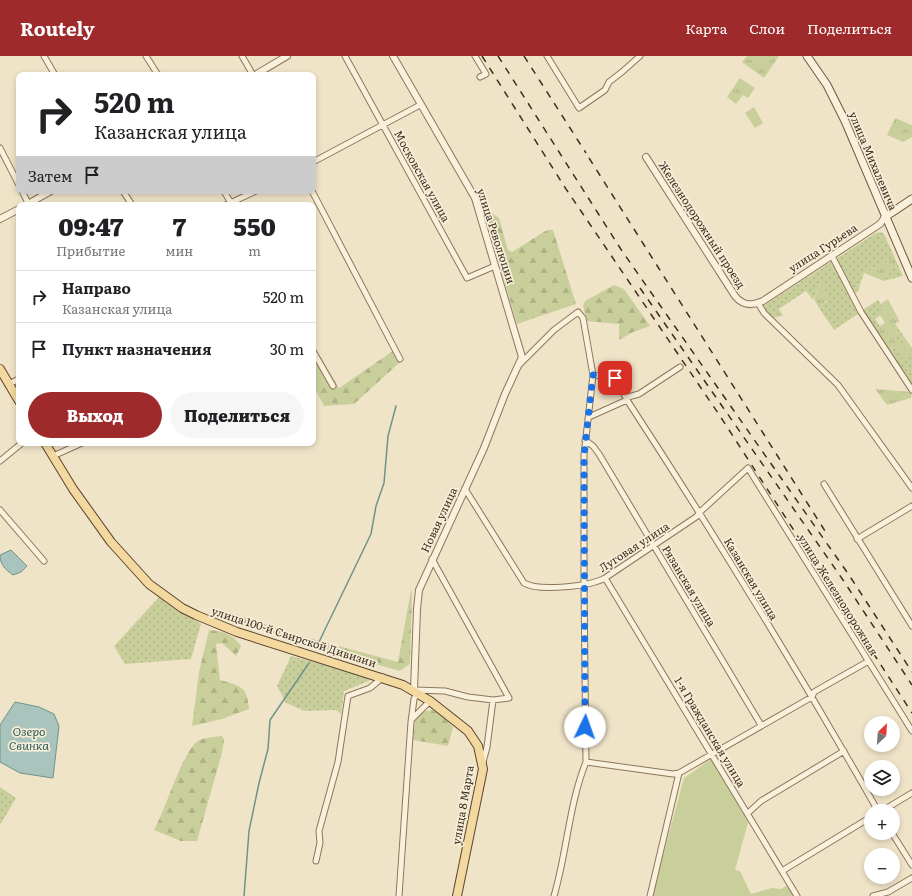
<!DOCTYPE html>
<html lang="ru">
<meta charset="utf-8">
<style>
body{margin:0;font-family:Literata,serif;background:#f6f6f6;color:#202124;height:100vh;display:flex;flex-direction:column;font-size:15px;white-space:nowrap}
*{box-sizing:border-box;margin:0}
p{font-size:13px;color:#757577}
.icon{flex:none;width:22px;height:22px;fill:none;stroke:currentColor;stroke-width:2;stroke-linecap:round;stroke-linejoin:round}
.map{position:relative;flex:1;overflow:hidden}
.panel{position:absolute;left:16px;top:146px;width:300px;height:244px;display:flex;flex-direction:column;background:#fff;border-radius:8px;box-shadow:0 2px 6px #0003}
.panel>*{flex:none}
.banner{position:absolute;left:16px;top:16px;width:300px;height:122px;border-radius:8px;box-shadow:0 2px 6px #0003;background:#fff;color:#202124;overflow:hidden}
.needle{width:26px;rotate:25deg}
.tools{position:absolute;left:864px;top:660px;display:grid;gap:8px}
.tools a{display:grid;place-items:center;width:36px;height:36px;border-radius:50%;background:#fff;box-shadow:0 2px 6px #0003;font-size:20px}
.pin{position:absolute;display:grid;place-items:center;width:34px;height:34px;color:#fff;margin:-17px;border-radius:8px;box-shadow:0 2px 6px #0006}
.me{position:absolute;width:44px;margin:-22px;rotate:3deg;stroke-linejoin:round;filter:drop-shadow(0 0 3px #0008)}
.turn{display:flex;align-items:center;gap:14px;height:84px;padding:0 12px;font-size:18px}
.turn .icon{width:52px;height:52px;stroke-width:2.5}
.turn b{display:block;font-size:28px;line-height:34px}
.then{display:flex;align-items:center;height:38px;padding:0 12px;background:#0003;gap:8px;font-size:15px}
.eta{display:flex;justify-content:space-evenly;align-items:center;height:68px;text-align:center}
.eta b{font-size:24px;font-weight:800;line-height:28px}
.primary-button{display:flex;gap:8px;margin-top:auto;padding:8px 12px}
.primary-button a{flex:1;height:46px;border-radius:24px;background:#9e2a2b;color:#fff;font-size:16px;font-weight:800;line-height:46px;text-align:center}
.primary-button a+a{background:#f6f6f6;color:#202124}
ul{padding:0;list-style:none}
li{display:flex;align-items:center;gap:12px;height:52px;padding:0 12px;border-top:1px solid #e0e0e0}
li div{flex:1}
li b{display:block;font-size:15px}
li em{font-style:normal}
header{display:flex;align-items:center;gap:24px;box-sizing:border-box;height:56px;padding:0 20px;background:#9e2a2b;color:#fff}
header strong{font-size:19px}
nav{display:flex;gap:22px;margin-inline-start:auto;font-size:14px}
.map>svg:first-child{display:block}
</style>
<header>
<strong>Routely</strong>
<nav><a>Карта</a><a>Слои</a><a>Поделиться</a></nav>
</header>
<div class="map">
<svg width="912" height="840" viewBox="0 0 912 840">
<defs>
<pattern id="grass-dots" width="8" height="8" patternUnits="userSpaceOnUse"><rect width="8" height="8" fill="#c9cf9b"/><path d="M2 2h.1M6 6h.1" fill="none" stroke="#aeb285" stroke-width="1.8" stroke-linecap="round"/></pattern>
<pattern id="forest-firs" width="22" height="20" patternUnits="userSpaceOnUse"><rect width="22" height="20" fill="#c9cf9b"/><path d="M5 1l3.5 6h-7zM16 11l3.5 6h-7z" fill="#aeb285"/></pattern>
<pattern id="park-tufts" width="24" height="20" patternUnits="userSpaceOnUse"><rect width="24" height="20" fill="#c9cf9b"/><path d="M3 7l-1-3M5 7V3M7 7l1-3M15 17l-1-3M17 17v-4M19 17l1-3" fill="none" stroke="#aeb285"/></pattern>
</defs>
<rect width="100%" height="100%" fill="#f0e4c8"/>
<path fill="url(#grass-dots)" d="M881 176 884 178 903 220 884 225 894 202 864 217 858 235 852 239 861 255 878 244 886 255 875 263 880 270 873 274 861 256 834 274 819 252 827 245 821 226 813 244 806 235 779 253 783 260 772 262 764 252 766 248 876 177Z
M898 272 912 292V297L904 285V305L912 300V334L890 300Z
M159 541 201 568 191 603 125 608 114 590Z
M291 600 369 620V625L344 635 341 658 336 654 305 655 286 647 277 630Z
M0 731 16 742 0 769Z"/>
<path fill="url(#forest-firs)" d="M492 157 499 162 508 194 512 196 547 174H553L576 248 517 268 486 164 488 159Z
M614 229 624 233 650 270 633 276 619 284V268L587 265 583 250 585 245Z
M393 295 399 307 354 348 324 350 313 329V305L321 301 339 332Z
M411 534 412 539 410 608 400 615 305 588 218 560 222 554 301 580 398 606Z
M209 574C223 575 233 578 241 590L236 600 222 587 216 588 220 624C241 630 247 630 249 653L222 663 192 670 199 616Z
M432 654 441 659 453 671 448 690 413 684 415 664 422 656Z
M222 680 224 684 222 697 197 785H181L154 774C166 753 182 696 198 685 204 681 215 681 222 680Z"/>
<path fill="url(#park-tufts)" d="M747 0H779L764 22 742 6Z
M740 22 755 32 748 42 743 39 736 48 727 41Z
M895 62 912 69V81L903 86 887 79Z
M895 201 884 225 864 217Z
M821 226 830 241 819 252 814 243Z
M888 243 900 266 895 267 898 272 890 300 873 274 885 267 880 259 886 255 881 248Z
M875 333 912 336 911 342 887 349Z"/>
<path fill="#c9cf9b" d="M754 51 763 67 755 72 745 57Z
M904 285 912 297V300L904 305 894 291Z
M711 703 749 763 735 814 740 815 751 838 772 832 781 833 788 829 794 840H652L684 722Z"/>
<path fill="#a9c4bc" stroke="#6f938a" d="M11 494 27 510 21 516 13 519C6 514 0 509 0 499Z
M15 646 39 651 54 658 59 670 53 722 20 717 0 706V669Z"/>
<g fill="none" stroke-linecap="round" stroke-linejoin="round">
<path stroke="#6f938a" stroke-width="1.5" d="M318 588 371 478 376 450 384 427 388 380 396 350
M244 840 249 775 259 727 268 693 270 664 309 607"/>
<g stroke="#8d765c" stroke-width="7">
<path id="minor" d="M44 0 55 19
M146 0 158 19
M242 0 253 19
M345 0 467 222 495 210
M475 0 486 18 480 21
M547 0 579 52 605 34 609 26 622 16 640 0
M0 92 19 129
M313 106 420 49
M22 135 29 149
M123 135 132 149
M224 135 232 149
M312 135 400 303
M226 149 256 135
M832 200 861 256 912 334
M758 247 764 257 838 329 912 432
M313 295 333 330
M519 309 554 274 578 256 583 262 593 319 584 399V529L586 706C569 748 567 796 554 840
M593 319C618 321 616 322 627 344 715 479 799 616 878 755
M9 328 19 323
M589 361 627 344 628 341 639 338 680 311
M585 384 593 390 599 398 761 669
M53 400 82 387
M0 405 22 387
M824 428 912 570
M465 433 524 527C539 536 591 530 605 522L696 461 700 456 748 412 912 675
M0 454 44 505
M857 483 912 450
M605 522 797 840
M414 634 445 635 468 641 493 644 509 642 432 503
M412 663 430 645
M483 706 487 691 493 644
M586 706 673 718 679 717
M882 755 912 737
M748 757 761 745 844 695
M892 777 912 809
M316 805 320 787 319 775 338 706 348 640 370 632 383 621
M782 815 871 761
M399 840 411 666 414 643 418 636
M650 840 679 717 812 641 814 636 867 606
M873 840 888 836 912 822"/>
</g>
<g stroke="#8d765c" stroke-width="8">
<path id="tertiary" d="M393 0 475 142 522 301 505 338 484 392 419 534 417 553 414 634
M255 19 287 0
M646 101 735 240C743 250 752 250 763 245L880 168 885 161
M26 149 51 135
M0 163 19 153"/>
</g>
<g stroke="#6f573f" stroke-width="9">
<path id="secondary" d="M807 0 827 29 845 65 912 222
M885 161 912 143"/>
</g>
<g stroke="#5b4430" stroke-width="10">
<path id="primary" d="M0 313 19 345
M45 387 73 433 111 486 149 528 182 552 196 559 237 576 403 629 430 645 468 675 478 690 483 713 457 840"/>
</g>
<use href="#minor" stroke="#faf1dc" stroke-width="5"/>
<use href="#tertiary" stroke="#faf1dc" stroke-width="6"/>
<use href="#secondary" stroke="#faf1dc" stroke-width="7"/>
<use href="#primary" stroke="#f3d9a0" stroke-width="8"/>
<path stroke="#3d2e20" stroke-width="1.5" stroke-dasharray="7 7" stroke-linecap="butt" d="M482 0 566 133 720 360 912 657
M498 0 622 195 849 519 912 616
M524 0 586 97
M589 102 825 475
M640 232 843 524 912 629"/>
</g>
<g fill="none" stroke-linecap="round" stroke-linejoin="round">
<path stroke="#1a73e8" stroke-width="7" stroke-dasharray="0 12.6" d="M585 671 584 399 593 319 615 322"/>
</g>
<g text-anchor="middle" stroke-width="3.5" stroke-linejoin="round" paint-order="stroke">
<g font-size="11" fill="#3d2e20" stroke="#f7eed8">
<text transform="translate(873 105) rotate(67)" y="4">улица Михалевича</text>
<text transform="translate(422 120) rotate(61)" y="4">Московская улица</text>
<text transform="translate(702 169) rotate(57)" y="4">Железнодорожный проезд</text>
<text transform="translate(496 180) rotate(72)" y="4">улица Революции</text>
<text transform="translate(823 192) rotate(-33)" y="4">улица Гурьева</text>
<text transform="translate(439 464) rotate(-65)" y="4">Новая улица</text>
<text transform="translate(634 491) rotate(-33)" y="4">Луговая улица</text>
<text transform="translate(751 523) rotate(59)" y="4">Казанская улица</text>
<text transform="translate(689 530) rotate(59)" y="4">Рязанская улица</text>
<text transform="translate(838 539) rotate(58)" y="4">улица Железнодорожная</text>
<text transform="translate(294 581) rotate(18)" y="4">улица 100-й Свирской Дивизии</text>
<text transform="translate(710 676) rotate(59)" y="4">1-я Гражданская улица</text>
<text transform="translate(463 749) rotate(-80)" y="4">улица 8 Марта</text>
</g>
<g font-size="12" font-style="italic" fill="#2f5d5a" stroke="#f7eed8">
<text x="29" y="680">Озеро<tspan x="29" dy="14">Свинка</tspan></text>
</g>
</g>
</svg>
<div class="tools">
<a><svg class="needle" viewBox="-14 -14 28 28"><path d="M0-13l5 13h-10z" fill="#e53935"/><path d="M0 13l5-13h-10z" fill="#757577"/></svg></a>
<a><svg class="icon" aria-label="layers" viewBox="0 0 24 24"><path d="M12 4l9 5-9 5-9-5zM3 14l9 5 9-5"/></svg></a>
<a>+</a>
<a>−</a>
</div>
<div class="pin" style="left:615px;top:322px;background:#d93025"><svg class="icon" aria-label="arrive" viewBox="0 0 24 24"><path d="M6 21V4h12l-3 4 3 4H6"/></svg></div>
<svg class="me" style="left:585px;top:671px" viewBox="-20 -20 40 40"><circle r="19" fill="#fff"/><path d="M0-13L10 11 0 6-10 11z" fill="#1a73e8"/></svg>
<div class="banner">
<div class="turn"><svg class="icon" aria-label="right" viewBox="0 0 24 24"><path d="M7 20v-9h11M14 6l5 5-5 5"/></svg><div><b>520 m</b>Казанская улица</div></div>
<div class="then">Затем<svg class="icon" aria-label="arrive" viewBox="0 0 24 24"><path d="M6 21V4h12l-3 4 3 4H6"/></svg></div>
</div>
<section class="panel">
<div class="eta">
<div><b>09:47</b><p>Прибытие</p></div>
<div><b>7</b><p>мин</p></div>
<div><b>550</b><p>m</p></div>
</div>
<ul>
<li><svg class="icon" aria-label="right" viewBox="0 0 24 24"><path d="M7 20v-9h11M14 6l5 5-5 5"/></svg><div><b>Направо</b><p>Казанская улица</p></div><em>520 m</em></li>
<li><svg class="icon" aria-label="arrive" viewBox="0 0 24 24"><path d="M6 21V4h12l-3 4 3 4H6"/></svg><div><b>Пункт назначения</b></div><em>30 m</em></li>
</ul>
<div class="primary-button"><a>Выход</a><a>Поделиться</a></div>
</section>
</div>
